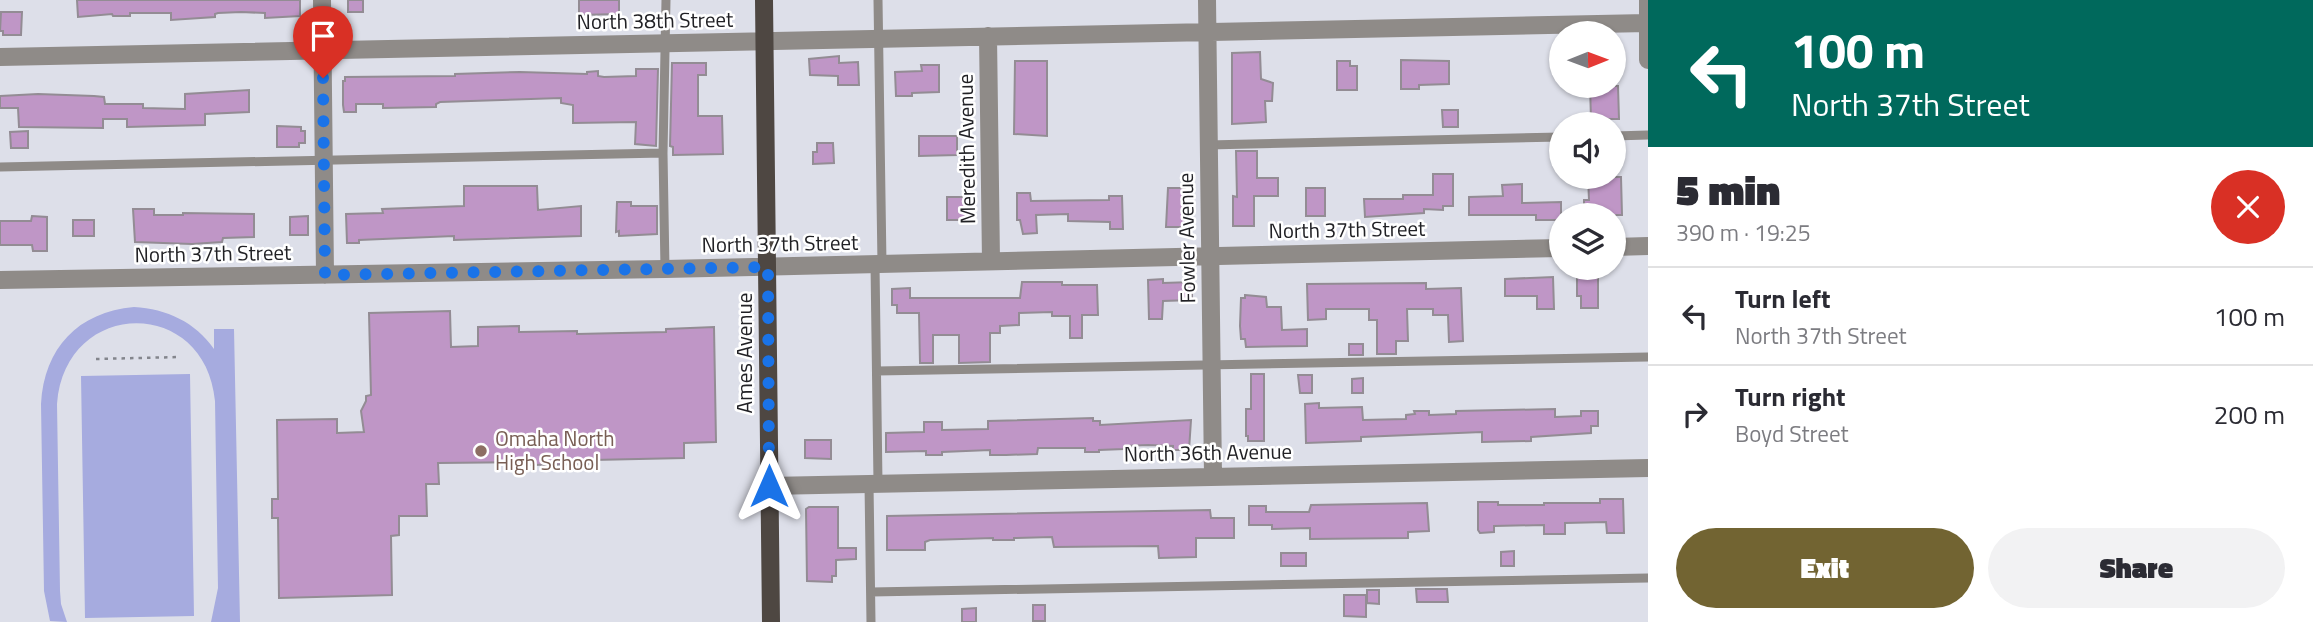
<!DOCTYPE html>
<meta charset="utf-8">
<style>
body{margin:0;font-family:"Titillium Web",sans-serif;background:#f2f2f3;color:#2b2b33;height:100vh;display:flex;flex-direction:column;font-size:26px;white-space:nowrap}
*{box-sizing:border-box;margin:0}
p{font-size:23px;color:#7c7c81}
.icon{flex:none;width:38px;height:38px;fill:none;stroke:currentColor;stroke-width:2;stroke-linecap:round;stroke-linejoin:round}
.map{position:relative;flex:1;overflow:hidden}
.side{display:flex;flex-direction:column;background:#fff;width:665px}
.side>*{flex:none}
.hud{background:#00695c;color:#fff;overflow:hidden}
.needle{width:46px;rotate:89deg}
.controls{position:absolute;left:1549px;top:21px;display:grid;gap:14px}
.controls a{display:grid;place-items:center;width:77px;height:77px;border-radius:50%;background:#fff;box-shadow:0 2px 5px #0004;font-size:35px}
.pin{position:absolute;display:grid;place-items:center;width:60px;height:60px;color:#fff;margin:-72px -30px;border-radius:50% 50% 50% 0;rotate:-45deg;box-shadow:0 0 7px #0007}
.pin .icon{rotate:45deg}
.me{position:absolute;width:77px;margin:-38px;rotate:0deg;stroke-linejoin:round;filter:drop-shadow(0 0 5px #0008)}
.turn{display:flex;align-items:center;gap:24px;height:147px;padding:0 28px;font-size:32px}
.turn .icon{width:91px;height:91px;stroke-width:2.5}
.turn b{display:block;font-size:49px;line-height:60px}
.round{display:grid;place-items:center;flex:none;width:74px;height:74px;border-radius:37px;background:#f2f2f3}
.summary{display:flex;align-items:center;justify-content:space-between;height:119px;padding:0 28px}
h1{font-size:42px;font-weight:800;line-height:52px}
.action{display:flex;gap:14px;margin-top:auto;padding:14px 28px}
.action a{flex:1;height:80px;border-radius:42px;background:#726432;color:#fff;font-size:28px;font-weight:800;line-height:80px;text-align:center}
.action a+a{background:#f2f2f3;color:#2b2b33}
ul{padding:0;list-style:none}
li{display:flex;align-items:center;gap:21px;height:98px;padding:0 28px;border-top:2px solid #e1e1e2}
li div{flex:1}
li b{display:block;font-size:26px}
li em{font-style:normal}
main{display:flex;flex:1;min-height:0}
.map>svg:first-child{display:block}
</style>
<main>
<div class="map">
<svg width="1648" height="622" viewBox="0 0 1648 622">
<rect width="100%" height="100%" fill="#dddfe9"/>
<path fill="#a6abdf" d="M134 307C167 309 195 322 214 349V329H234L240 622H211L218 588 215 401C205 296 65 298 57 404L60 591 61 604 67 622 50 621 44 591 41 404C44 348 78 312 134 307Z
M190 374 194 616 85 618 81 376Z"/>
<path fill="#bf96c6" stroke="#938c94" stroke-width="2" d="M77 0H300V16L265 18V13L241 12 218 13 215 14V17L171 20V13H130V16H113L112 14 78 17Z
M348 0H363V12H348Z
M579 0H619V14L579 15Z
M1 12H22L21 35H3V31H0Z
M1260 52 1261 79 1273 83 1272 101H1265L1266 122 1232 124V53Z
M839 56V63L858 62 859 85H838V76L810 75 809 59Z
M1401 60 1449 61V84L1419 85V89H1401Z
M1015 61H1047V136L1014 134Z
M1337 61H1350V66H1357V90H1337Z
M672 63H706V75H698V116H722L723 154 673 155V147L670 146Z
M921 65H939V92L912 93V96H896L895 72 922 71Z
M636 69H658L656 146 635 144 636 122 573 123V105L561 103V98L440 102 436 104V107L383 108V104H356V112H344L343 105V81H345V77L455 76V74L520 72 587 74V72L598 71V76L604 77 636 76Z
M1590 86H1618L1619 119H1591Z
M249 90V112L205 114V125L127 127V119H103V128L19 127 18 108H0V96L38 94 94 96 104 97 105 104H143V108L185 109V94Z
M1442 110H1458V127H1443Z
M277 126 301 127V131H305V143H299V147H277Z
M28 131V148H11L10 132Z
M957 136V155L919 156V136Z
M817 143H833L834 163 813 164V152H817Z
M1236 151H1257V178H1278V196H1254V226H1233V196L1237 197Z
M1433 174H1453V206H1443V210L1424 209V213L1365 217 1364 199H1403V195H1433Z
M1588 177H1621L1622 215H1584V200H1589Z
M1522 184V203L1561 202V220H1536V215H1469V197L1503 196 1502 185Z
M464 186H537L538 210 581 206V236L454 240V236L359 240V243H347L346 214 383 213 382 209 464 206Z
M1168 188H1185V225H1183V227H1166Z
M1306 188H1325V216H1306Z
M1017 193H1030L1031 201 1109 200V196H1122L1123 229H1110V222L1068 221V214L1036 215 1037 233 1023 234 1020 220H1017Z
M947 197H964L965 220H947Z
M617 202H631V206H657V234L619 236V231L616 232Z
M133 209H154V215H183V213L254 214V237L223 238 222 242 192 244 135 242Z
M32 216 47 217V251H33L32 245H0V221H31Z
M308 216V235H290V217Z
M73 220H94V236H73Z
M1553 277 1554 309H1537V296H1505V279Z
M1577 277H1598V308H1581V296H1577Z
M1163 279V283L1192 282V300L1163 301 1162 319H1149L1148 280Z
M1022 282H1062V285H1097L1098 315H1082V338H1070V316H1052V312L1019 313V325L1000 326V333H990V362L959 363V335H933V363H920L919 313H897V305H892V289L910 288V298H1020Z
M1426 283V289L1461 288 1463 341 1449 342 1448 315H1433V309H1407L1408 341H1396V354H1377V320H1369V309H1326V319L1308 320 1307 284Z
M1245 295 1266 297 1267 307H1281L1282 330 1307 329V346L1246 347 1245 339H1241L1240 326 1241 298H1245Z
M450 311 451 347 478 346V327L519 326V332L577 331V334L666 332V329L714 327 716 442 684 443V458L593 460V464L528 465V462L438 463 439 484H426L427 516H399V535L391 536 392 595 279 598 278 518H272V499H278L277 420 337 419V433L364 432 361 411 366 401V396L371 395 369 313Z
M1349 344H1363V355H1349Z
M1251 374H1264V441H1248V436H1246V409H1251Z
M1298 375H1312V393H1300Z
M1363 378V393H1352V379Z
M1319 403V408L1362 407 1363 420 1406 419V415L1415 414 1414 411H1429V415L1456 414V411L1555 409V417L1581 416V411H1598V426H1591V433L1531 437V441L1482 442V432L1361 437V441L1306 443 1305 404Z
M1093 418V421H1100V425L1191 420 1189 450H1173V446L1148 445 1124 446V449L1099 450V452H1085V448H1038L1037 454 1006 455H990V450L942 452V455H926V451L886 452V433L924 432V422H942V430L988 429V421Z
M805 440H831V459L805 458Z
M1600 499H1623L1624 533H1607L1606 522 1565 523V534H1544V525L1494 526V532L1480 533 1478 530V502H1498V505H1544V503H1600Z
M1427 503 1429 531 1408 532V538L1310 539V528L1272 529V525H1249V506H1266V512H1309L1311 505Z
M809 507H838V548H856V559L836 560V576H832V582L807 581 806 509Z
M1210 510 1211 518H1234V538H1196V557L1159 558 1158 546 1054 547 1052 537 1014 538V540H993V538L930 540 925 542V550H887V516Z
M1514 551V566H1501V552Z
M1281 553H1306V566H1281Z
M1416 589H1447L1448 602H1417Z
M1367 590H1379V604L1367 603Z
M1344 595H1366V617L1344 616Z
M1033 605H1045V621H1033Z
M976 608V622H962V609Z"/>
<g fill="none" stroke-linecap="round" stroke-linejoin="round">
<path stroke="#83858c" stroke-width="2.5" stroke-dasharray="3.5 5" stroke-linecap="butt" d="M96 359 181 357"/>
<path stroke="#8f8b88" stroke-width="9" d="M878 0 882 264
M1614 136 1648 135
M1208 145 1561 137
M0 167 663 153
M875 264 878 483
M665 269 663 153 666 0
M877 371 1648 357
M869 484 871 622
M871 592 1648 578"/>
<path stroke="#8f8b88" stroke-width="18" d="M322 0 325 275
M1207 0 1213 476
M1648 0V60
M988 36 991 261
M0 57 1647 23
M1614 247 1648 246
M0 280 665 269 1561 248
M769 486 1648 468"/>
<path stroke="#4e4742" stroke-width="18" d="M764 0 771 622"/>
</g>
<g fill="none" stroke-linecap="round" stroke-linejoin="round">
<path stroke="#1a73e8" stroke-width="12" stroke-dasharray="0 21.6" d="M323 78 325 275 768 267 769 486"/>
</g>
<circle fill="#8d6e63" stroke="#fff" stroke-width="2.5" cx="481" cy="451" r="7"/>
<g text-anchor="middle" stroke-width="5" stroke-linejoin="round" paint-order="stroke">
<g font-size="21" fill="#212125" stroke="#fff">
<text transform="translate(655 21) rotate(-1)" y="7">North 38th Street</text>
<text transform="translate(967 149) rotate(-91)" y="7">Meredith Avenue</text>
<text transform="translate(1347 230) rotate(-1)" y="7">North 37th Street</text>
<text transform="translate(1187 238) rotate(-91)" y="7">Fowler Avenue</text>
<text transform="translate(780 244) rotate(-1)" y="7">North 37th Street</text>
<text transform="translate(213 254) rotate(-1)" y="7">North 37th Street</text>
<text transform="translate(745 353) rotate(-90)" y="7">Ames Avenue</text>
<text transform="translate(1208 453) rotate(-1)" y="7">North 36th Avenue</text>
</g>
<g font-size="21" fill="#785e54" stroke="#fff" text-anchor="start">
<text x="495" y="446">Omaha North<tspan x="495" dy="24">High School</tspan></text>
</g>
</g>
</svg>
<div class="controls">
<a><svg class="needle" viewBox="-14 -14 28 28"><path d="M0-13l5 13h-10z" fill="#e53935"/><path d="M0 13l5-13h-10z" fill="#7c7c81"/></svg></a>
<a><svg class="icon" aria-label="sound" viewBox="0 0 24 24"><path d="M4 9h4l5-4v14l-5-4H4zM17 9q2 3 0 6"/></svg></a>
<a><svg class="icon" aria-label="layers" viewBox="0 0 24 24"><path d="M12 4l9 5-9 5-9-5zM3 14l9 5 9-5"/></svg></a>
</div>
<div class="pin" style="left:323px;top:78px;background:#d93025"><svg class="icon" aria-label="arrive" viewBox="0 0 24 24"><path d="M6 21V4h12l-3 4 3 4H6"/></svg></div>
<svg class="me" style="left:769px;top:486px" viewBox="-20 -20 40 40"><path d="M0-17L14 15 0 8-14 15z" fill="#1a73e8" stroke="#fff" stroke-width="4"/></svg>
</div>
<section class="side">
<div class="hud">
<div class="turn"><svg class="icon" aria-label="left" viewBox="0 0 24 24"><path d="M17 20v-9H6M10 6l-5 5 5 5"/></svg><div><b>100 m</b>North 37th Street</div></div>
</div>
<div class="summary"><div><h1>5 min</h1><p>390 m · 19:25</p></div><a class="round" style="background:#d93025;color:#fff"><svg class="icon" aria-label="close" viewBox="0 0 24 24"><path d="M6 6l12 12M18 6L6 18"/></svg></a></div>
<ul>
<li><svg class="icon" aria-label="left" viewBox="0 0 24 24"><path d="M17 20v-9H6M10 6l-5 5 5 5"/></svg><div><b>Turn left</b><p>North 37th Street</p></div><em>100 m</em></li>
<li><svg class="icon" aria-label="right" viewBox="0 0 24 24"><path d="M7 20v-9h11M14 6l5 5-5 5"/></svg><div><b>Turn right</b><p>Boyd Street</p></div><em>200 m</em></li>
</ul>
<div class="action"><a>Exit</a><a>Share</a></div>
</section>
</main>
